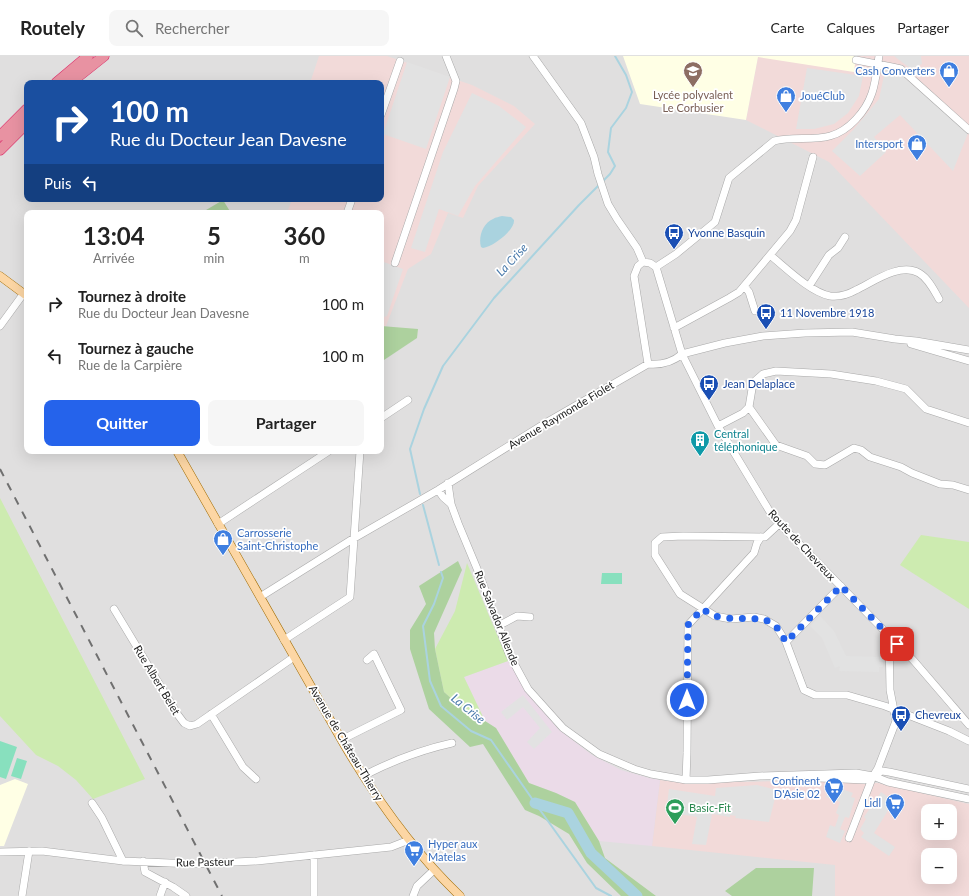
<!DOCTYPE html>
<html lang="fr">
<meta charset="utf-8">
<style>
body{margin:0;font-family:Lato,sans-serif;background:#f6f6f6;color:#222;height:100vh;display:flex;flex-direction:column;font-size:15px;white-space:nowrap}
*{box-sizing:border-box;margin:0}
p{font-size:13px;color:#767676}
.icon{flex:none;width:22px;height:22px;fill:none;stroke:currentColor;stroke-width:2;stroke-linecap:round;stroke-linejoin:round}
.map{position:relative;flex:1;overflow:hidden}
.details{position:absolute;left:24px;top:154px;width:360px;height:244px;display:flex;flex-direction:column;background:#fff;border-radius:8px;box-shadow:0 4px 16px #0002}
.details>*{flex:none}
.guide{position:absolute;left:24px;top:24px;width:360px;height:122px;border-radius:8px;box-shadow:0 4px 16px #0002;background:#1a4fa0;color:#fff;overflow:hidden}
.controls{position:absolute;left:921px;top:748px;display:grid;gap:8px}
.controls a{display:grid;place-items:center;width:36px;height:36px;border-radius:8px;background:#fff;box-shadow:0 4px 16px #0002;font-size:20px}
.pin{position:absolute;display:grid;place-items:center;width:34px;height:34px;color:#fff;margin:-17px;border-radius:8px;box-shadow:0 2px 6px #0006}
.me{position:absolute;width:44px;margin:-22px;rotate:0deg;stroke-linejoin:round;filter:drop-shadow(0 0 3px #0008)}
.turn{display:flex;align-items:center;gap:14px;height:84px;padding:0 20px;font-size:18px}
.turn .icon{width:52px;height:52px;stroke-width:2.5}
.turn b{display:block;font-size:28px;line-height:34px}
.then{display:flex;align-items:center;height:38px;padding:0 20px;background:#0003;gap:8px;font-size:15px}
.eta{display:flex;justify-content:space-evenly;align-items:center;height:68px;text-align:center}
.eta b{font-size:24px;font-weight:700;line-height:28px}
.action{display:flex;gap:8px;margin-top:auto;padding:8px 20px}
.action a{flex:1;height:46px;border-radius:8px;background:#2563eb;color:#fff;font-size:16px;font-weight:700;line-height:46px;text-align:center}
.action a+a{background:#f6f6f6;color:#222}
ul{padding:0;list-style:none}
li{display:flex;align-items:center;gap:12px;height:52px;padding:0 20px}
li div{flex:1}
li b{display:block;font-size:15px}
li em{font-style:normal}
header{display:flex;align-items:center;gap:24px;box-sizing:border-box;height:56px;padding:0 20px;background:#fff;border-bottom:1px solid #e0e0e0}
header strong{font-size:19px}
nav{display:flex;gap:22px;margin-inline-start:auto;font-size:14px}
.search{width:280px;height:36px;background:#f6f6f6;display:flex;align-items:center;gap:10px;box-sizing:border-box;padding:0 14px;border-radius:8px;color:#767676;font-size:15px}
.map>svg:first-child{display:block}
</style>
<header>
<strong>Routely</strong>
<div class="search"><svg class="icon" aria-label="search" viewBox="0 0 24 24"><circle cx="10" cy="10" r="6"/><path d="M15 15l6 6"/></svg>Rechercher</div>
<nav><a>Carte</a><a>Calques</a><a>Partager</a></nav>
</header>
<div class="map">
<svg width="969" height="840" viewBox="0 0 969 840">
<rect width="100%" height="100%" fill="#f2efe9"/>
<path fill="#e0dfdf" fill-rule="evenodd" d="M0 0H969V840H0ZM27 27H381V143H27ZM27 157H381V395H27ZM928 755H950V777H928ZM928 799H950V821H928Z"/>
<path fill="#f2dad9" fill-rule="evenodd" d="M319 0H387L472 29 514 50 535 68 478 130 463 162 448 157 431 198 408 213 386 270H381V157H287L292 143H381V27H310Z
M857 0H969V252L829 106 746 64 758 1 856 4Z
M660 724 683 727 784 725 878 727 969 748V840H835V809L652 790ZM928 755H950V777H928ZM928 799H950V821H928Z"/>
<path fill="#ebdbe8" d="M508 605 530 640 558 673 592 699 621 714 649 722 660 724 652 790 599 785 575 746 556 737 529 727 496 672 485 665 464 621Z"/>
<path fill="#ffffe5" d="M623 0H856L854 16 758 1 746 64 640 48Z
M15 723 28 728 4 790H0V729Z"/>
<path fill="#cdebb0" d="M0 442 145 723 93 743 76 724 58 710 36 699 0 660Z
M921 479 969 486V553L900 509Z
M467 507 508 605 464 621 485 665 471 660 444 636 435 593 455 555Z"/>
<path fill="#add19e" d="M223 144 231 157H201Z
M381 270 418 273 417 282 381 306Z
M458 505 462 514 434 577 435 593 444 636 471 660 485 665 496 672 529 727 556 737 575 746 599 785 605 802 656 840H621L587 807 569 778 539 760 525 754 483 688 470 691 429 653 410 593V574L426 548 419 530Z
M756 812H814L812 840H732L725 835Z"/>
<path fill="#88e0be" d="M602 517H622V528H601Z
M0 685 17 691 6 723 0 721Z
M17 702 27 705 21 723 11 720Z"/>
<path fill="#e2e2e2" d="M894 0H921L922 8 911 13Z
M407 6 450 21 426 93 383 78Z
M807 12 863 20 859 40 848 57 834 68 814 73H796Z
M888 13 897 15 958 68 968 77 953 115 900 59 874 81 886 96 860 120 832 95 854 73 879 43 885 15Z
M472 37 499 50 526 71 475 130 458 160 439 153 425 196 411 192 443 96Z
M381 205 403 213 387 260 381 262Z
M820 560 834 575 846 600 879 601V606H883V611H879V616L839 615 840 610 835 612 822 582 810 570Z
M523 639 552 676 534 693 527 686 540 672 523 651 507 664 501 656Z
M757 729 777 734 769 766 735 762 736 760 730 759V761L712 758 706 789 692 788 697 761 679 758 677 755 674 757 666 756 669 733 715 740 716 732Z
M830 732 840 736 842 733 853 737 851 741 855 742 849 762 845 761 840 773 845 775 840 787 826 781 830 769 835 771 839 759 836 757 840 746 826 741Z
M881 736 894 745 874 777 895 791 889 800 861 781 864 777 860 773 866 763 864 761Z"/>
<path fill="#aad3df" d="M502 160 511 161 514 164C515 174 493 191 483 192L481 191C478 181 483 167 493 163 496 161 499 161 502 160Z"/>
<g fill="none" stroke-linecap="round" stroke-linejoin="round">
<path stroke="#aad3df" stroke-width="2" d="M420 438 410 393 424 353 443 310 494 242 579 149 610 118 615 110 608 96 611 72 626 52 632 36 626 19 615 0
M423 449 439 509
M441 516 443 522 434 548 423 570 430 625 441 650 471 675 491 684 535 747 596 832 611 840"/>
<path stroke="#aad3df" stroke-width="11" d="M535 747 568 757 591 797 637 840"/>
<g stroke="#a9a9a9" stroke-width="8">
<path id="minor" d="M533 0 581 67 594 101 598 118 608 148 617 163 637 192 643 206
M856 4 892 11 901 13 969 74
M381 59 400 5
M347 157 352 143
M770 199C786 212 810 236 830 240 839 241 849 238 856 234 873 226 900 206 919 217 928 222 934 234 939 243
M643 206 650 207 656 211 682 298 718 370 773 461 914 605 969 669
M643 206 638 210 634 220 648 308
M395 207 454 33 456 25 446 0
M656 211 676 198 715 166 729 122 774 85C793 80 812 85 830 80 849 75 866 55 872 37 876 25 877 12 879 0
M744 230 749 236 755 255
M809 230 829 199 838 192 845 181
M0 270 24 237
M674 272 729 242 739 236 790 175 796 164 813 101
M911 288 969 305
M749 351 776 389 807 400 815 408 825 409 854 392 861 394 870 401 901 411 912 417 940 428 953 429 969 434
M381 362 408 344
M718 370 743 357 749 351 752 333 755 325 763 318 776 315 831 318 876 325 906 333 926 353 969 367
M448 427 451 448 458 467 478 515 509 598 528 633 563 672 599 698 634 713 651 718 686 724H708L760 720 856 717 873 720 888 726 969 743
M438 434 443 441 451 448
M218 468 329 395
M779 468 765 481 683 480 662 481 655 487V499L680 538 715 560 731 563 754 561 764 563 776 570 786 586 804 634 815 639H847L885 650 949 675 969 685
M260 541 351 484 438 434 549 365 648 308C660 309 673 306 682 298L725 287 763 280 805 277 852 276 895 283 916 285 969 294
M114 553 178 659 184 667 190 670 197 668 294 601
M498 570 517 560 530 561
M284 584 350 541 360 395
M786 586 841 530
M211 658 243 711 256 723
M341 684 401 654 374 598 367 604
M363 720C392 705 420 694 452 687
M819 722 865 724 882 715 889 716 969 733
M686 724 687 697 688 569 754 497 757 487 761 481
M92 747 102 762 123 805
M849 782 873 720 878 712 896 665 890 634 889 579
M0 796 42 795 123 805 193 808 257 805 391 791 409 784
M143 805 145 816 173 831 186 840
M22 840 29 795
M160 840 165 826
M314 840V799
M413 840 417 830 434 814"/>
</g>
<g stroke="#a06b00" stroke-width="9">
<path id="major" d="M0 220 27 240
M177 395 345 690C377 744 414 796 460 840"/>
</g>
<g stroke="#dc2a67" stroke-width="11">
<path id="highway" d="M56 27 88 0
M70 27 104 0
M0 80 27 53
M0 94 27 67"/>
</g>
<use href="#minor" stroke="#fff" stroke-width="7"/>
<use href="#major" stroke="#fcd6a4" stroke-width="8"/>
<use href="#highway" stroke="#e892a2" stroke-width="10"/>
<path stroke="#707070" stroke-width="2" stroke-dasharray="8 8" stroke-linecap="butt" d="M0 413 222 840"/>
</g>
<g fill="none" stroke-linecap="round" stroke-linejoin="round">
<path stroke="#2563eb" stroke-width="7" stroke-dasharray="0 12.6" d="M687 644 688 569 702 553 715 560 724 562 764 563 776 570 786 586 841 530 897 588"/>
</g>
<defs>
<g id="school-pin" transform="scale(1)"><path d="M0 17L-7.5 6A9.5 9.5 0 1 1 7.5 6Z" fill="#8d6e63" stroke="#fff"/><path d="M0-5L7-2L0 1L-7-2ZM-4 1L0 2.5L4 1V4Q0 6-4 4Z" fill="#fff"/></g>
<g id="shop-pin" transform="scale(1)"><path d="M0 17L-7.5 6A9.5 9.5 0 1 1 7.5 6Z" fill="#3f7fe0" stroke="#fff"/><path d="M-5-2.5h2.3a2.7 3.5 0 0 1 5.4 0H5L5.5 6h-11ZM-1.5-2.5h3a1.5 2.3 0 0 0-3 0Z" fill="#fff"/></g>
<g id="bus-pin" transform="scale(1)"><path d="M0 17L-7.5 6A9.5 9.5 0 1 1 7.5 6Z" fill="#1a4fb4" stroke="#fff"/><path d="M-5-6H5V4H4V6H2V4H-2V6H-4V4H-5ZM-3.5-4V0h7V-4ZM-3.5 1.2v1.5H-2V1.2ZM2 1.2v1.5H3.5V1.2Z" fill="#fff"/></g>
<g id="building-pin" transform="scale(1)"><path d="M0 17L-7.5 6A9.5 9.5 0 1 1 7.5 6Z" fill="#0f9aa8" stroke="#fff"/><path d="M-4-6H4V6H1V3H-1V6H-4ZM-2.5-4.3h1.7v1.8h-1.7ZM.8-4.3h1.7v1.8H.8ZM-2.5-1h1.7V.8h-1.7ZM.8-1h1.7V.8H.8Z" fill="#fff"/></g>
<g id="supermarket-pin" transform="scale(1)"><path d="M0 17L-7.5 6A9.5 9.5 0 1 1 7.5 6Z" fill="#3f7fe0" stroke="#fff"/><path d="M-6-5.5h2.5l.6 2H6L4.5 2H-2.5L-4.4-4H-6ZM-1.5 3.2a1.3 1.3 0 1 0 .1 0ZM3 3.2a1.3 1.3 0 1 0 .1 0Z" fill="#fff"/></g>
<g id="stadium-pin" transform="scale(1)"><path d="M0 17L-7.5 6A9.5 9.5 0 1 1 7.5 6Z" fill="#2e9e5b" stroke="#fff"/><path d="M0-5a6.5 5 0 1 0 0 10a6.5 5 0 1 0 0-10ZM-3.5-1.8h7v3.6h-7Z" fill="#fff"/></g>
</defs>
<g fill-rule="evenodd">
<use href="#school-pin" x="693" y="15"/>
<use href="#shop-pin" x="949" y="15"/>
<use href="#shop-pin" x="786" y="40"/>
<use href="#shop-pin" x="917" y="88"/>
<use href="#bus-pin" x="674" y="177"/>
<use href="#bus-pin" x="766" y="257"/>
<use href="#bus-pin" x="709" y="328"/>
<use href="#building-pin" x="700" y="384"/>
<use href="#shop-pin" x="223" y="483"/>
<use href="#bus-pin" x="901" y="659"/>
<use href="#supermarket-pin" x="834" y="731"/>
<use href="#supermarket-pin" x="895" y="747"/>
<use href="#stadium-pin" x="675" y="752"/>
<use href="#supermarket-pin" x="414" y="794"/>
</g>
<g text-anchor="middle" stroke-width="3.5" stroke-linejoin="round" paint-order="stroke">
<g font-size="11" fill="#366cbe" stroke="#fff" text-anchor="end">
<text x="935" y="19">Cash Converters</text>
<text x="800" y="44" text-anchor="start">JouéClub</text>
<text x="903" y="92">Intersport</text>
<text x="237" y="481" text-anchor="start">Carrosserie<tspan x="237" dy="13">Saint-Christophe</tspan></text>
<text x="820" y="729">Continent<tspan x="820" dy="13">D'Asie 02</tspan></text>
<text x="881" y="751">Lidl</text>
<text x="428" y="792" text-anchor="start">Hyper aux<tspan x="428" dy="13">Matelas</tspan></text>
</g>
<g font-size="11" fill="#785e54" stroke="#fff">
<text x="693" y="43">Lycée polyvalent<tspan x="693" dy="13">Le Corbusier</tspan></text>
</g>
<g font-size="11" fill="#164399" stroke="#fff" text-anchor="start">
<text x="688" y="181">Yvonne Basquin</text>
<text x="780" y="261">11 Novembre 1918</text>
<text x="723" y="332">Jean Delaplace</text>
<text x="915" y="663">Chevreux</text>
</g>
<g font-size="11" fill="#222" stroke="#fff">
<text transform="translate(561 359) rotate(-31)" y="4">Avenue Raymonde Fiolet</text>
<text transform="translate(802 489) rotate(47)" y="4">Route de Chevreux</text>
<text transform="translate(497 562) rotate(68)" y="4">Rue Salvador Allende</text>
<text transform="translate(157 624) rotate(59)" y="4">Rue Albert Belet</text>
<text transform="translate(346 687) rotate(59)" y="4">Avenue de Château-Thierry</text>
<text transform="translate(205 806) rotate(-1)" y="4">Rue Pasteur</text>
</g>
<g font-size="11" fill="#0d838f" stroke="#fff" text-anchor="start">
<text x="714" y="382">Central<tspan x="714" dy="13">téléphonique</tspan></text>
</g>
<g font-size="11" fill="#27864d" stroke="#fff" text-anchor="start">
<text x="689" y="756">Basic-Fit</text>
</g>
<g font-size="12" font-style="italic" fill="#4a7aab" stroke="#fff">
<text transform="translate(512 204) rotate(-47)" y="4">La Crise</text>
<text transform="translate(468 653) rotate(39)" y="4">La Crise</text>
</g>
</g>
</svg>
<div class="controls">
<a>+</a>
<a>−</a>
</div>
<div class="pin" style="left:897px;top:588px;background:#d93025"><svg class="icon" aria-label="arrive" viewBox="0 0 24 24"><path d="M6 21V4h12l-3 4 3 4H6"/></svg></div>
<svg class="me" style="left:687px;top:644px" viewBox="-20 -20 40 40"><circle r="17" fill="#2563eb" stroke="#fff" stroke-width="3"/><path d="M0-11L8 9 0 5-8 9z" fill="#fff"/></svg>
<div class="guide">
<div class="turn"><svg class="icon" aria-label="right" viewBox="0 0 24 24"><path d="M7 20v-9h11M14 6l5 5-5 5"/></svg><div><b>100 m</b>Rue du Docteur Jean Davesne</div></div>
<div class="then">Puis<svg class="icon" aria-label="left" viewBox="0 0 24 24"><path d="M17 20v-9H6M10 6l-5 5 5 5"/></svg></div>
</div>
<section class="details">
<div class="eta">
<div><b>13:04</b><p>Arrivée</p></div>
<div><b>5</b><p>min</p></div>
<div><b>360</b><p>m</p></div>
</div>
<ul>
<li><svg class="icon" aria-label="right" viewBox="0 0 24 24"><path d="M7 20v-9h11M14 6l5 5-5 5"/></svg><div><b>Tournez à droite</b><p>Rue du Docteur Jean Davesne</p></div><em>100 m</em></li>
<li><svg class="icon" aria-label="left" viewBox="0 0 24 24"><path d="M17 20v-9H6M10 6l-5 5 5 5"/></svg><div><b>Tournez à gauche</b><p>Rue de la Carpière</p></div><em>100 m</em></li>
</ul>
<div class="action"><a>Quitter</a><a>Partager</a></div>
</section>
</div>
